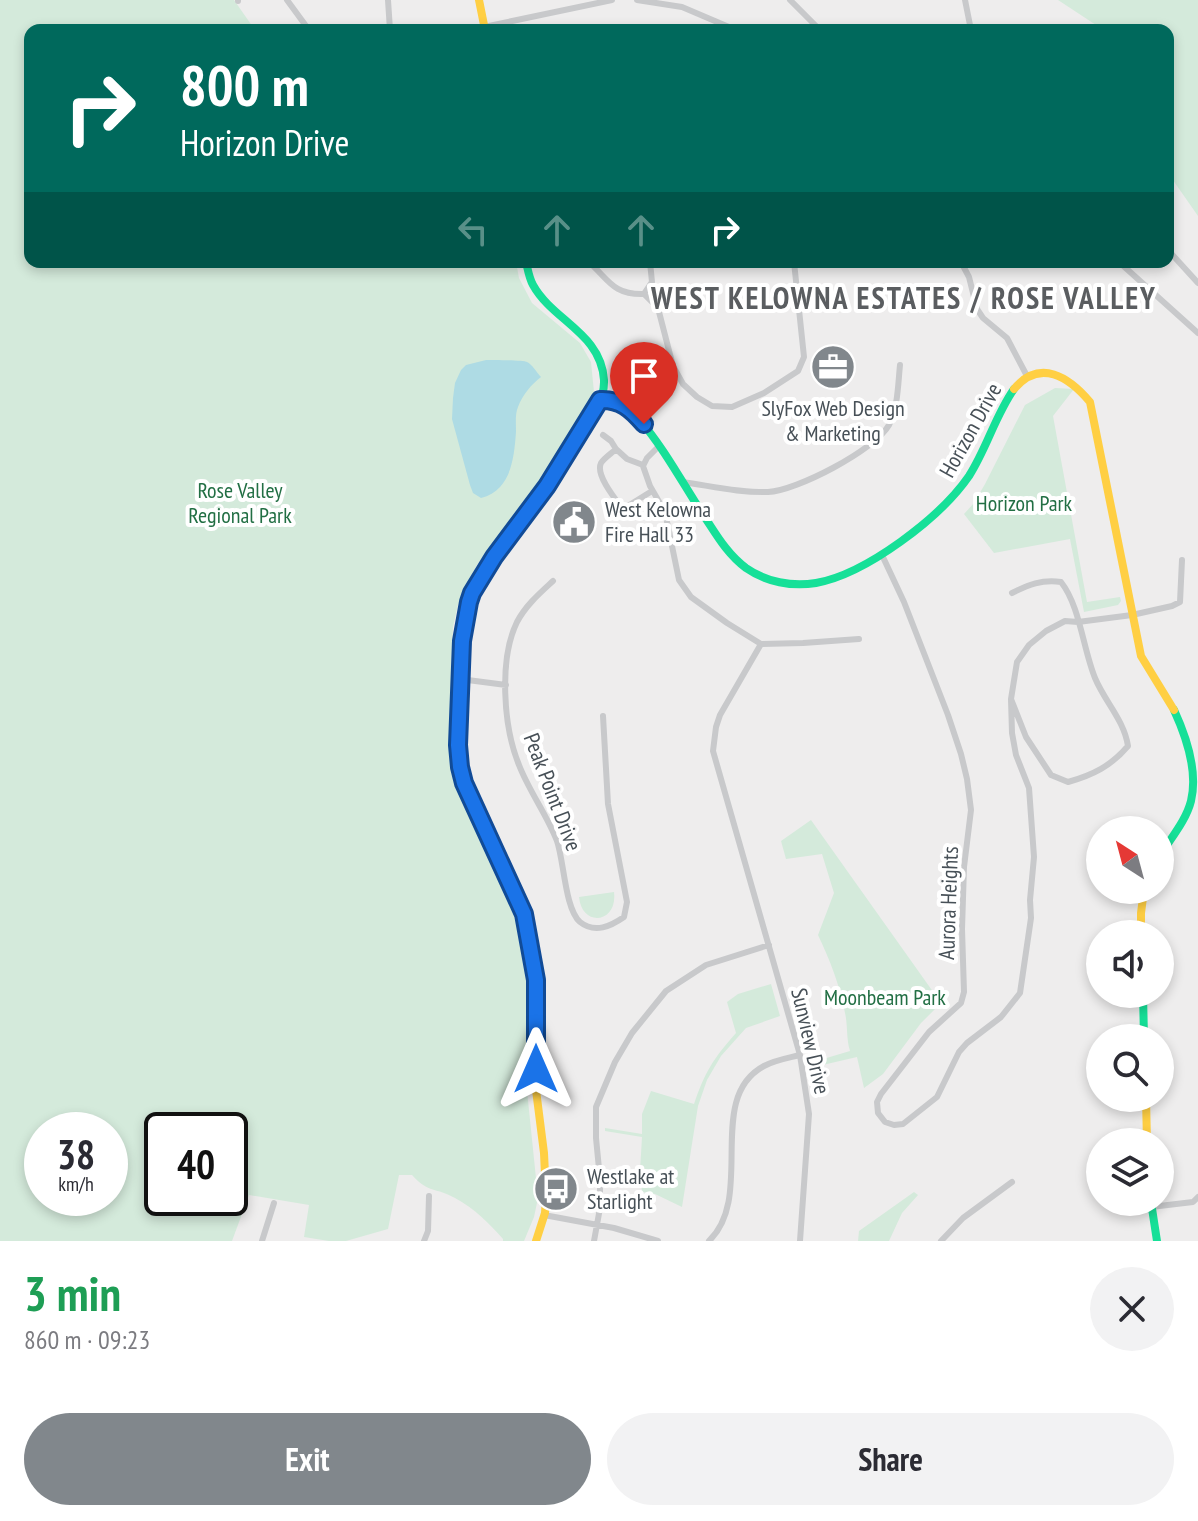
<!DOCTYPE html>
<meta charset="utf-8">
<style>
body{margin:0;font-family:"PT Sans Narrow",sans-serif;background:#f2f2f3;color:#2b2b33;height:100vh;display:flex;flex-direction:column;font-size:30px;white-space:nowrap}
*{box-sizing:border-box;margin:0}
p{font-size:26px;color:#7c7c81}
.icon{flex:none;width:44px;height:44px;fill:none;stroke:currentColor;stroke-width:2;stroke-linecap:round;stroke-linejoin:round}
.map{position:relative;height:1241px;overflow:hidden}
.side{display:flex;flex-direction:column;background:#fff;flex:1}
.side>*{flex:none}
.guide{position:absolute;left:24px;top:24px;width:1150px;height:244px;border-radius:16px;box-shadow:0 4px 12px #0003;background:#00695c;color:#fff;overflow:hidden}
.needle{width:52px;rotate:324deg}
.controls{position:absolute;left:1086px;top:816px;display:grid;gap:16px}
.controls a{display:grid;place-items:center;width:88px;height:88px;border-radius:50%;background:#fff;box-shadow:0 4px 12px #0003;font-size:40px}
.speed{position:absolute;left:24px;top:1112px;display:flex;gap:16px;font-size:40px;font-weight:700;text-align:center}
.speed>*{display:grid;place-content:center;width:104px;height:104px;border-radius:50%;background:#fff;box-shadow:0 4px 12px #0003;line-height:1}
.speed small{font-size:20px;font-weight:400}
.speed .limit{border:4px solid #111;border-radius:12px;background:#fff;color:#111}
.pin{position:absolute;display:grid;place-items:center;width:68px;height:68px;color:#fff;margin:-82px -34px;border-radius:50% 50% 50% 0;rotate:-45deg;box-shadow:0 0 8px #0007}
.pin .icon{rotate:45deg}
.me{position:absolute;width:88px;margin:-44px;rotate:0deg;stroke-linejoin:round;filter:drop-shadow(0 0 6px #0008)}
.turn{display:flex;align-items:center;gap:28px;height:168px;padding:0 24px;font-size:36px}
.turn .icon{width:104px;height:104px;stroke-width:2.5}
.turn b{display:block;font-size:56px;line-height:68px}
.lanes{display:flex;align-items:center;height:76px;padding:0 24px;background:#0003;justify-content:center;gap:40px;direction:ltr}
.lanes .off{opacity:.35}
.round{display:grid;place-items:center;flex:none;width:84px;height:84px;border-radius:42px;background:#f2f2f3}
.head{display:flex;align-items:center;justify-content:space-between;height:136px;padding:0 24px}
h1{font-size:48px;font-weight:800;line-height:60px;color:#1e9e55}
.button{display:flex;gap:16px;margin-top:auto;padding:16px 24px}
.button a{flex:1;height:92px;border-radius:48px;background:#81878c;color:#fff;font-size:32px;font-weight:800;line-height:92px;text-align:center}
.button a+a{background:#f2f2f3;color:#2b2b33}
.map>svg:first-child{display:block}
</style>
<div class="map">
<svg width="1198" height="1241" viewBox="0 0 1198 1241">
<rect width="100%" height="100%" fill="#eeeded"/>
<path fill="#d4eadb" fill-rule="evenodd" d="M0 0H234L255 30H30V262H516L519 278 532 303 580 343 591 362 594 392 589 405 558 459 556 458 477 565 469 580 458 605 453 627 451 674 452 734 456 774 463 797 500 873 517 912 527 949 531 982 525 1071 538 1198 534 1217 524 1241H503V1239C489 1223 475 1209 455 1198 436 1187 429 1194 412 1175H399L388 1229 346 1241H329L304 1237 309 1205 249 1195 232 1241H0ZM42 1130H110V1198H42ZM162 1130H230V1198H162Z
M1058 0H1198V216L1168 173V30H1099L1096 25Z
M1055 388 1074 389 1053 416 1087 602 1120 597 1121 601 1118 605 1084 612 1070 539 994 553 964 514 974 503 985 484 1025 405Z
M811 820 941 1003 921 1023 883 1074 864 1088 857 1057 814 1067 813 1062 850 1051C846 1038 848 1026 845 1013 840 986 830 960 818 935L834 893 822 854 786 859 781 841Z
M614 892C618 923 582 928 579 897Z
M771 984 780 1016 746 1028 721 1056 707 1080 698 1106 682 1207 655 1194 642 1192 640 1171 642 1137 605 1131V1128L642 1134V1114L651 1091 694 1104C705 1072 713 1059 736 1033L727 1002 738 994Z
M914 1192 918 1195 902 1213 889 1241H858L859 1231Z"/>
<path fill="#aedbe4" d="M486 360C492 360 524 360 527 362 532 364 537 373 541 377 531 385 523 394 518 407 515 414 516 423 516 432 514 459 511 490 481 498L473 493 470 485 452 419 453 398 455 383 461 370 466 365Z"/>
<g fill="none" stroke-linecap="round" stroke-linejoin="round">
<path stroke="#c8c9cb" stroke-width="6" d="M287 0 309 30
M388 0 390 30
M637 0 682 7 736 30
M790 0 820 30
M965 0 971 30
M238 1V0
M484 27 612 0
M1168 250 1198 283
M589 262C609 280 613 295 644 294
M650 262 652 282 644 294 658 308 673 366 683 384 697 397 712 406 732 407 764 393 798 371 804 357 794 262
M961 262 969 277 977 309 983 318 1007 338 1027 376
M1119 262 1198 333
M603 435 611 441 616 449C612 453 604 458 601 463 595 475 616 500 623 509L652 491
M659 446 647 458 643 466 650 486 665 512 679 580 691 597 727 623 761 644 803 643 859 639
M616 449 627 459 643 465
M683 482C711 486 740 493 768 492 796 491 875 450 889 425 898 408 898 384 900 365
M882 555 904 602 948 715 961 754 967 779 971 810 964 867 962 929 964 992 961 1003 929 1032 881 1094 877 1102 878 1113 885 1122 894 1125 903 1124 937 1097 959 1052 967 1043 1001 1017 1020 993 1031 918 1030 900 1034 857 1029 788 1016 755 1012 733 1011 699
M553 581C540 593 526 605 517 622 499 659 503 726 519 765 529 791 547 815 557 841 564 861 565 909 580 922 595 934 611 926 624 917L627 902 608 804 603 716
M1012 593C1028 585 1042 579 1061 582 1080 606 1083 649 1095 678 1105 702 1124 720 1128 746 1111 766 1093 775 1068 782L1051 775 1026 737 1011 699 1017 662 1029 645 1046 631 1065 621 1078 622 1132 615 1172 606 1180 602 1182 560
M761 644 720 715 716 727 713 751 800 1055 809 1114 800 1241
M460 679 506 685
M1151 1207 1193 1202 1198 1197
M544 1215 614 1228 658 1241
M262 1241 274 1203
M424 1241 428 1231 429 1196
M594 1241 600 1208V1179L596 1138V1107L615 1062 632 1033 666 991 706 965 769 945
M709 1241C756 1196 704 1098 764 1066 775 1060 788 1058 800 1055
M941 1241 963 1218 1012 1182"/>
<path stroke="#16e098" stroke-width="8" d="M526 262C528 270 529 278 533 285 553 321 601 333 604 380 605 404 586 426 573 445 561 464 550 483 536 501 514 531 480 566 469 602 460 631 461 662 460 692 459 723 457 753 464 783L524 914 536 980V1031
M600 400C617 400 628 406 639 419 664 448 683 484 704 516 716 534 727 554 746 568 766 582 792 587 816 583 866 574 940 518 969 476 987 448 995 416 1014 389
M1160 856C1170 839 1186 821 1191 801 1198 772 1186 736 1174 710
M1143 994 1144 1038
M1151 1202 1157 1241"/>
<path stroke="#ffcf43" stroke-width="8" d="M479 0 485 30
M1014 389C1040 358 1069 377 1090 402L1141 656 1174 710
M1141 934V913L1144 890
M536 1031V1090L544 1153 546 1196 545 1213 536 1241
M1146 1098 1147 1142"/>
</g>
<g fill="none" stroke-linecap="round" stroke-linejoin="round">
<g stroke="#114b97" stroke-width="20">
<path id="route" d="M536 1069V980L524 914 464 783 460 767 458 745 462 641 469 602 472 593 494 557 547 486 600 400C620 399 631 409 644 424"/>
</g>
<use href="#route" stroke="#1a73e8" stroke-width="14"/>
</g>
<defs>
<g id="office-disc" transform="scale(2.3)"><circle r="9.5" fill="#81878c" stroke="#fff"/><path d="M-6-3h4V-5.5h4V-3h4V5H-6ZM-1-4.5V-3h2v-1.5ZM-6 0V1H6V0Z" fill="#fff"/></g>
<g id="civic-disc" transform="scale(2.3)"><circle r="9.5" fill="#81878c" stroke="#fff"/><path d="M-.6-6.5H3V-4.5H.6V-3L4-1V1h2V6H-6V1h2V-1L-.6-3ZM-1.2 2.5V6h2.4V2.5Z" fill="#fff"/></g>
<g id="bus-disc" transform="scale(2.3)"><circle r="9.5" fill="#81878c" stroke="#fff"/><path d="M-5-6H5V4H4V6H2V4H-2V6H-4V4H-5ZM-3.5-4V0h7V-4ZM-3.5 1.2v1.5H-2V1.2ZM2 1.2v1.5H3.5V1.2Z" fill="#fff"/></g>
</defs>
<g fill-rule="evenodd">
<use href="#office-disc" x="833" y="367"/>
<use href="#civic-disc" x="574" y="522"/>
<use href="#bus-disc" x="556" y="1189"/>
</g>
<g text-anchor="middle" stroke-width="8" stroke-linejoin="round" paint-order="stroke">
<g font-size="22" fill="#475057" stroke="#fff" text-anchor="start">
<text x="833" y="416" text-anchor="middle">SlyFox Web Design<tspan x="833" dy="25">&amp; Marketing</tspan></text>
<text x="605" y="517">West Kelowna<tspan x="605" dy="25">Fire Hall 33</tspan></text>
<text x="587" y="1184">Westlake at<tspan x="587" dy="25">Starlight</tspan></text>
</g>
<g font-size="22" fill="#475057" stroke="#fff">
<text transform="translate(970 430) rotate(-61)" y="8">Horizon Drive</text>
<text transform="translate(553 792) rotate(69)" y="8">Peak Point Drive</text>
<text transform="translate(948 903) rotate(-88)" y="8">Aurora Heights</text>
<text transform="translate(811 1041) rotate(77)" y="8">Sunview Drive</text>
</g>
<g font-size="22" fill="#226f44" stroke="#fff">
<text x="240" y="498">Rose Valley<tspan x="240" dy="25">Regional Park</tspan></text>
<text x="1024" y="511">Horizon Park</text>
<text x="885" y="1005">Moonbeam Park</text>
</g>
<g font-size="30" font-weight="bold" letter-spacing="2" fill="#5a5d60" stroke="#fff">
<text x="904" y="309">WEST KELOWNA ESTATES / ROSE VALLEY</text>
</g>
</g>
</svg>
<div class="controls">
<a><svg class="needle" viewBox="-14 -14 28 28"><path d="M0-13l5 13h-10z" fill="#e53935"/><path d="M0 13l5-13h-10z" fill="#7c7c81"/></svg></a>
<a><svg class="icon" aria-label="sound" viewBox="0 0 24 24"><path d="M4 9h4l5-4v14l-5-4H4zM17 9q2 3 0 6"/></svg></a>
<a><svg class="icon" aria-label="search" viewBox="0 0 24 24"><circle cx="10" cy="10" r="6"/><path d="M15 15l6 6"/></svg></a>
<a><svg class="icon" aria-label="layers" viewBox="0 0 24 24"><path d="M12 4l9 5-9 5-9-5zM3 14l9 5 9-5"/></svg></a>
</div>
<div class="speed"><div>38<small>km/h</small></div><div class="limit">40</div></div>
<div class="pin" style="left:644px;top:424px;background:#d93025"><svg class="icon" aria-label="arrive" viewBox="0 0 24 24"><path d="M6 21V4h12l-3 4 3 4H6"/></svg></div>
<svg class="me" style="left:536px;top:1069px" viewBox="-20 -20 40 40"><path d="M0-17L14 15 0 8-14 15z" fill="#1a73e8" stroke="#fff" stroke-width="4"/></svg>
<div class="guide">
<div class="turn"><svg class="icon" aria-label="right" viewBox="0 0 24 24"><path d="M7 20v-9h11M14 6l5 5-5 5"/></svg><div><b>800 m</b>Horizon Drive</div></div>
<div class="lanes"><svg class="icon off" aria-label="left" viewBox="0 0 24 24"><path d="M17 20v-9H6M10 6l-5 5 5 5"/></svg><svg class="icon off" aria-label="ahead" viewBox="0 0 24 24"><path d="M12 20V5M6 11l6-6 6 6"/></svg><svg class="icon off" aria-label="ahead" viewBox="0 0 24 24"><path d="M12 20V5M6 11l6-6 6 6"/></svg><svg class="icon" aria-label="right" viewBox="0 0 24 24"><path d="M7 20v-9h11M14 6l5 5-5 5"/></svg></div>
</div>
</div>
<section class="side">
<div class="head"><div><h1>3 min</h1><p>860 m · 09:23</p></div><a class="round"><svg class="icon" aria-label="close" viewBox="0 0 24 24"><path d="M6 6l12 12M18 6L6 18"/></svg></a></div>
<div class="button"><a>Exit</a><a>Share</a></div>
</section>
